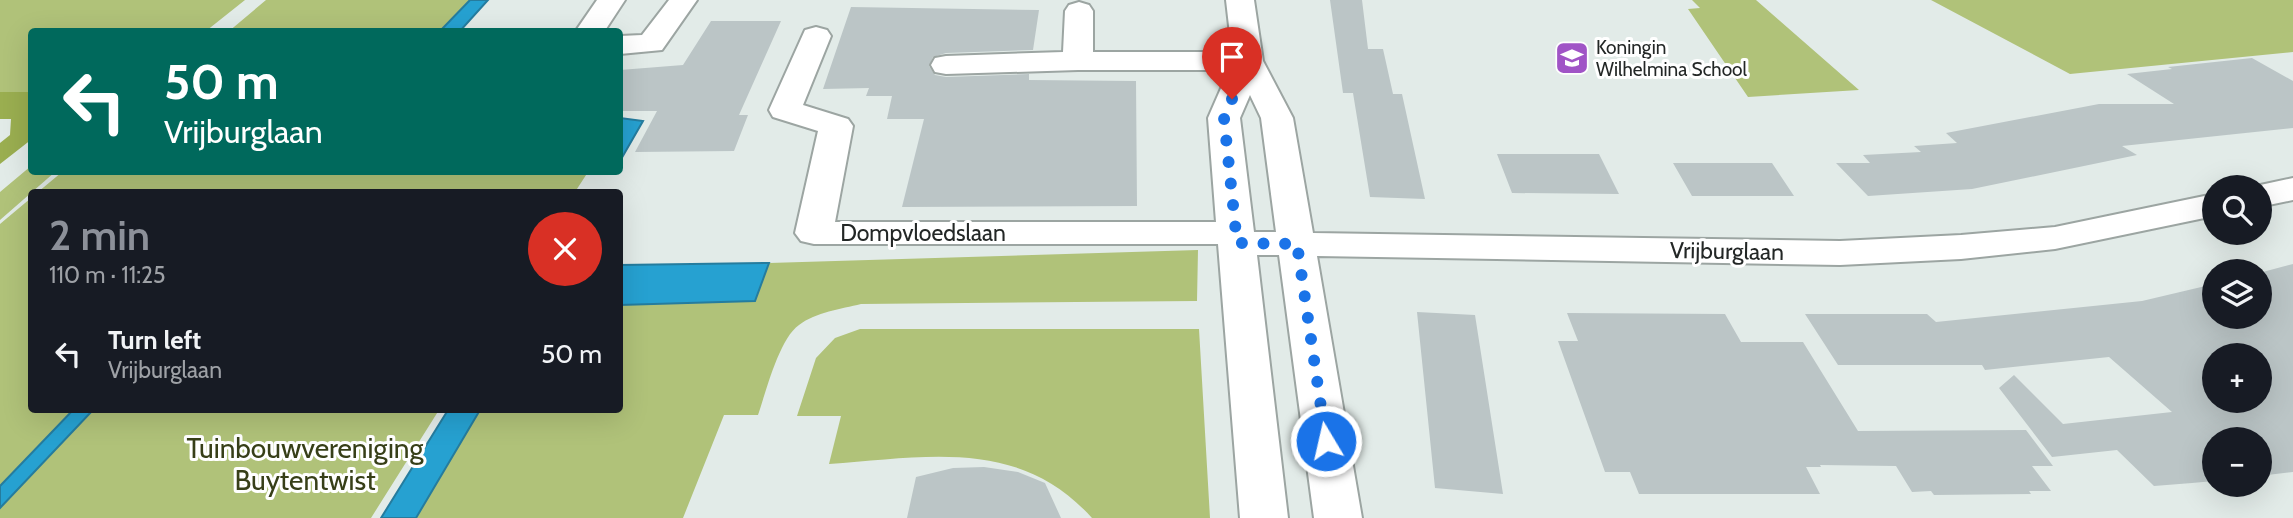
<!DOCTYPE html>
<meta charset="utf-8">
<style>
body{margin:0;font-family:Cabin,sans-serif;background:#20242c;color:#f1f3f6;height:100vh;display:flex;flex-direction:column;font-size:26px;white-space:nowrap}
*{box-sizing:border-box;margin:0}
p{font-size:23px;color:#9ea1a6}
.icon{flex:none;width:38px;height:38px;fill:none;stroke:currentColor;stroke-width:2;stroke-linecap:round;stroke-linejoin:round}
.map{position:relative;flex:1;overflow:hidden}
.details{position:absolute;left:28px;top:189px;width:595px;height:224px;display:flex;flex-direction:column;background:#171b24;border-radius:7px;box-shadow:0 7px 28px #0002}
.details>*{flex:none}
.top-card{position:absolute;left:28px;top:28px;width:595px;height:147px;border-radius:7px;box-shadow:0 7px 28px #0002;background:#00695c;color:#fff;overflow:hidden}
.controls{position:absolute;left:2202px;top:175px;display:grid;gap:14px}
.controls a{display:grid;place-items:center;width:70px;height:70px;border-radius:50%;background:#171b24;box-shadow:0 7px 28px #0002;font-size:35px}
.pin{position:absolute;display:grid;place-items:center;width:60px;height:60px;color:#fff;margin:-72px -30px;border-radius:50% 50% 50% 0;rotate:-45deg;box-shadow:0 0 7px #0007}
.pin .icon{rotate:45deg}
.me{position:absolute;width:77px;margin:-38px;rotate:351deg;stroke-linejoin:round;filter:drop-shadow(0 0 5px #0008)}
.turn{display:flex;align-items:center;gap:24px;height:147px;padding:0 21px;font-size:32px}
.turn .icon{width:91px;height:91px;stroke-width:2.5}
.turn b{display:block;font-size:49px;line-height:60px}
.round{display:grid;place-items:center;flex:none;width:74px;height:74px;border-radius:37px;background:#20242c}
.headline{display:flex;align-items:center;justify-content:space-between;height:119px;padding:0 21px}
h1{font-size:42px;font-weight:600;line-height:52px;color:#8c9099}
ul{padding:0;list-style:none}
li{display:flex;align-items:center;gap:21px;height:91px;padding:0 21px}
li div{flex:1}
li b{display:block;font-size:26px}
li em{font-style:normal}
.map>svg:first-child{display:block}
</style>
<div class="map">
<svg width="2293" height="518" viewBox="0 0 2293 518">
<rect width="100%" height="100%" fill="#e2ebe8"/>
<path fill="#b0c279" d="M0 0H245L206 31 32 32 31 92H0Z
M266 0H475L446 31 228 32Z
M1692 0H1756L1859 90 1748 97 1688 9 1700 8Z
M1931 0H2293V52L2070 74Z
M31 166 32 172H55L0 220V192Z
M62 172H588L575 192H38Z
M31 198 32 410H439L371 518H0V224Z
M1198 250 1197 301 861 304C841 309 816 312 799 325 779 339 766 392 758 415H724L683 518H416L480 410H620V305L754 301 769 263Z
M860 329H1199L1210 518H1092C1019 437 926 457 829 464L841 416H797L816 358 835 338Z"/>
<path fill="#9aae50" d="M0 92H31L32 139 0 164V143L10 135 11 119H0Z"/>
<path fill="#26a1d1" stroke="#257c9e" stroke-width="2" d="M470 0H488L460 31H440Z
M620 118 643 121 620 161Z
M769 263 755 301 620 305V265Z
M73 410H93L0 508V486Z
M448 410H480L416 518H381Z"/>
<path fill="#bbc5c6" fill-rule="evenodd" d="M1330 0H1362L1368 49H1383L1393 94H1402L1425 199 1370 197 1353 93H1343Z
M851 7 1039 10 1033 50 946 53 933 57 929 66 935 75 946 77 1029 74V80L1136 81 1137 206 902 207 924 119H887L892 96H866L869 88 823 89Z
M711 21H781L739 115H748L734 151 635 152 657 111H620V70L683 65Z
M2252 58 2293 81V128L2122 146 2137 155 1972 189 1868 196 1836 163H1870L1863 155 1921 152 1914 146 1957 143 1946 133 2099 104H2174L2127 74 2172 69 2168 67Z
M1497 154H1599L1619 194 1512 193Z
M1673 163H1772L1794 196H1692Z
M2293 264V472L2259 476V439H2214V481L2192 483 2154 486 2117 450 2052 457 1999 388 2014 375 2063 424 2172 412 2109 357 1985 370 1982 365H1838L1805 314H1927L1936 322 2142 301 2214 284V317H2259V273ZM2214 355H2259V401H2214Z
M1417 312 1475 315 1503 494 1435 488Z
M1567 313 1725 314 1741 342H1803L1858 431 2026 430 2053 466H2032L2051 491H2029L2031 494 1934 495 1931 491 1912 492 1896 466 1820 465 1821 467H1806L1820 494H1639L1630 472H1605L1558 341H1578Z
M984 467 1018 472 1045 483 1061 518H907L916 477 953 468Z"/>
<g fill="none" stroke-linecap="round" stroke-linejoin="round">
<g stroke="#9ca5a2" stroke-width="4">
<path id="minor" d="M597 0H625L604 32H575Z
M669 0H697L662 50 620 54V36L642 35Z
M1226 0H1254L1263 61 1293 118 1313 233 1840 241 1961 235 2055 227 2214 194V216L2055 249 1961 259 1840 265 1317 256 1362 518H1314L1279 255H1257L1288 518H1240L1218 244H814L801 241 795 233 818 131 773 117 769 110 805 30 816 27 827 30 831 36 803 105 848 119 853 126 835 222H1216L1208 118 1229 70H1078L946 74 935 72 931 65 935 58 946 56 1063 52 1065 11 1069 5 1079 2 1089 5 1093 11V52H1232ZM1250 95 1261 118 1276 232H1254L1240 118Z
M2293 178V200L2259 207V187H2251Z"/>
</g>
<use href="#minor" fill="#fff" fill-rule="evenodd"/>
</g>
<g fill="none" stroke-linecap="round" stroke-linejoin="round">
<path stroke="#1a73e8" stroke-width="12" stroke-dasharray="0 21.6" d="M1232 99 1224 118 1237 243 1297 244 1326 441"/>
</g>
<defs>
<g id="school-square" transform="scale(1.75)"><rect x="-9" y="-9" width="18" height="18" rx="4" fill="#a054c6" stroke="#fff"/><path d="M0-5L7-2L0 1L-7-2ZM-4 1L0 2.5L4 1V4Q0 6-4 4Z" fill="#fff"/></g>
</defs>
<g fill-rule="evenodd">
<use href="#school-square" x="1572" y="58"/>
</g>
<g text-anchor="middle" stroke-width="6" stroke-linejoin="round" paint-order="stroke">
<g font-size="19" fill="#232726" stroke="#fff" text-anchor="start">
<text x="1596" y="54">Koningin<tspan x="1596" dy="22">Wilhelmina School</tspan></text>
</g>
<g font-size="23" fill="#232726" stroke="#fff">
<text x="923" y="241">Dompvloedslaan</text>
<text transform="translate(1727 251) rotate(1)" y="8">Vrijburglaan</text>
</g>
<g font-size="28" fill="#373f18" stroke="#fff">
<text x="305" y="458">Tuinbouwvereniging<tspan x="305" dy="32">Buytentwist</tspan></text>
</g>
</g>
</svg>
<div class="controls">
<a><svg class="icon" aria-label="search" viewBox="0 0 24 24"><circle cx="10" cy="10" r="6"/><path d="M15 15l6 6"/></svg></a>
<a><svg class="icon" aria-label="layers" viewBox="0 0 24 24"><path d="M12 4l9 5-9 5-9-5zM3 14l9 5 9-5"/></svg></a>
<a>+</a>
<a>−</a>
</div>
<div class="pin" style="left:1232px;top:99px;background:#d93025"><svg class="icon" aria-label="arrive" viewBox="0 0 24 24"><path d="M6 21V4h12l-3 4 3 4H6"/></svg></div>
<svg class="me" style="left:1326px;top:441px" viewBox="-20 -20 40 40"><circle r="17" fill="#1a73e8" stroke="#fff" stroke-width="3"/><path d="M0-11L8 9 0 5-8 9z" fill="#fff"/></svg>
<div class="top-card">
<div class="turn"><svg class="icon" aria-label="left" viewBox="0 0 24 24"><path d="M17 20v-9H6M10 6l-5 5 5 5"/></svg><div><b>50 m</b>Vrijburglaan</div></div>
</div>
<section class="details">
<div class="headline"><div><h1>2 min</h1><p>110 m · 11:25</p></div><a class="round" style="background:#d93025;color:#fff"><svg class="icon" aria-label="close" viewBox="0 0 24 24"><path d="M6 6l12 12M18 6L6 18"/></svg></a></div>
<ul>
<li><svg class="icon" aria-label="left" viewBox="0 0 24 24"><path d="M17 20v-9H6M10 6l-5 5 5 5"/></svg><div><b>Turn left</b><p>Vrijburglaan</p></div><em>50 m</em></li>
</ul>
</section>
</div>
